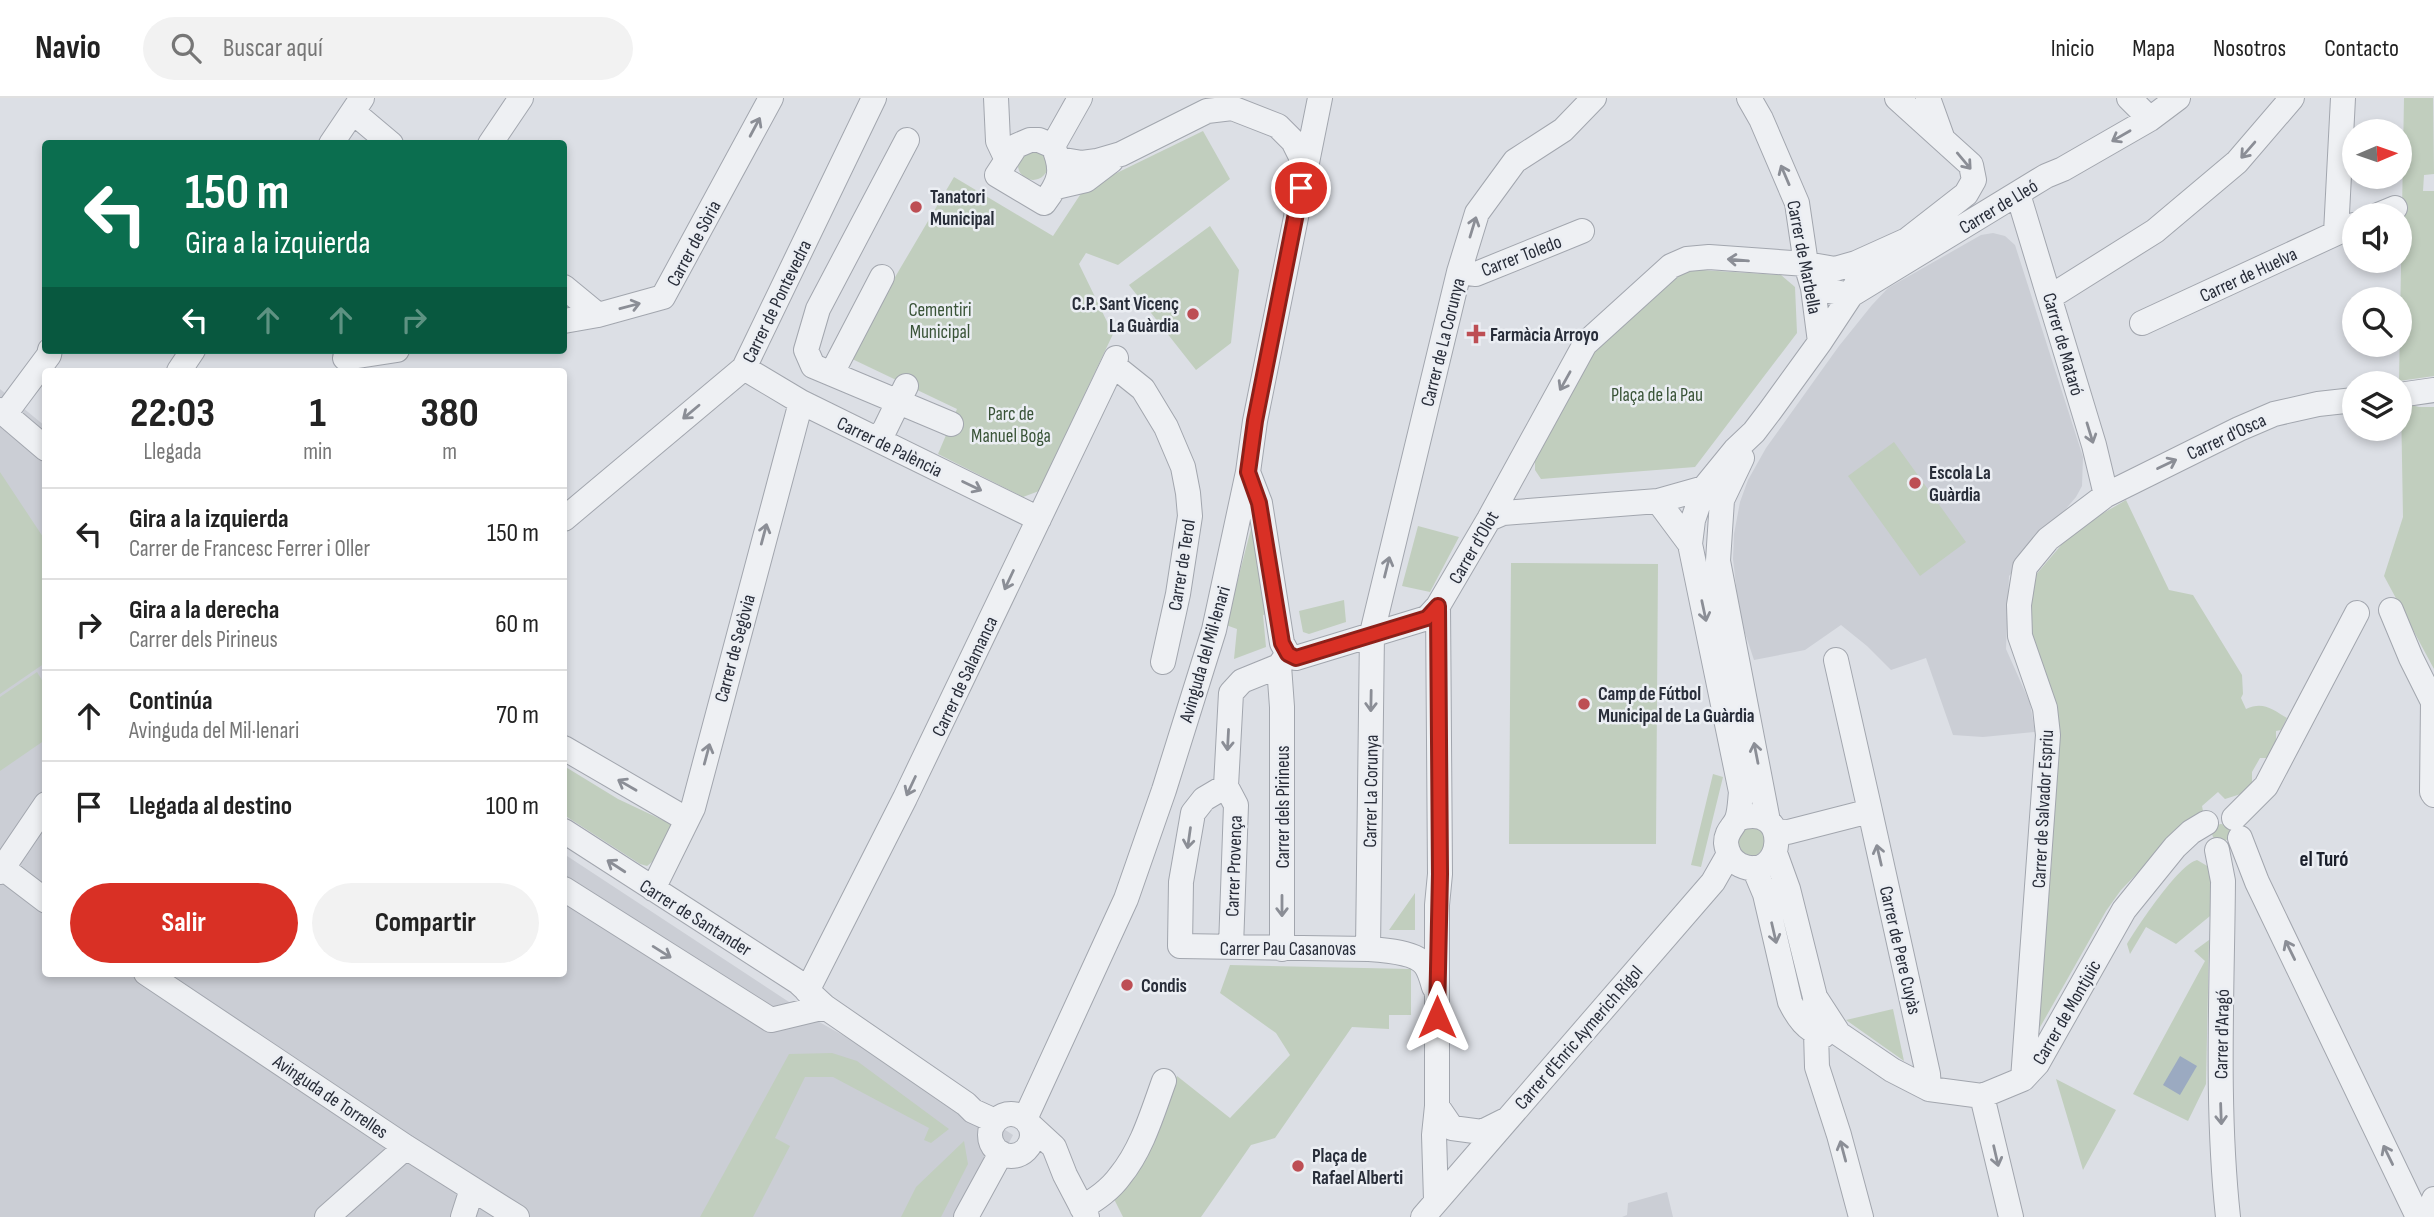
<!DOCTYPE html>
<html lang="es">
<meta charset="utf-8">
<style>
body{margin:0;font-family:"Sofia Sans Condensed",sans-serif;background:#f2f2f2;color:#222;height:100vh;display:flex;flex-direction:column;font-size:26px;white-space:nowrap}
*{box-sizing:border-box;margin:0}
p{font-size:23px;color:#767676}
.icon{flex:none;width:38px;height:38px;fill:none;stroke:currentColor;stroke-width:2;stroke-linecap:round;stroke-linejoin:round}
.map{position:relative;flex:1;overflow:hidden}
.details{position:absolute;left:42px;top:270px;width:525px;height:609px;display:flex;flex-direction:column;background:#fff;border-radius:7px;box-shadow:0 4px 10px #0003}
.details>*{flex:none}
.banner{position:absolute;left:42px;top:42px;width:525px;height:214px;border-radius:7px;box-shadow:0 4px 10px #0003;background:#0b6e4f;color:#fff;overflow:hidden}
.needle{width:46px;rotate:88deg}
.fabs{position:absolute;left:2342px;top:21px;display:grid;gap:14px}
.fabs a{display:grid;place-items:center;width:70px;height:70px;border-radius:50%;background:#fff;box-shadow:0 4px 10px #0003;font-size:35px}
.pin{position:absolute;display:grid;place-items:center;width:60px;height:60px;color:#fff;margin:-30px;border:4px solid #fff;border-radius:50%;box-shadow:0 2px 7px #0007}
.me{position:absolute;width:77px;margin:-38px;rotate:0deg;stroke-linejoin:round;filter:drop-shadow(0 0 5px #0008)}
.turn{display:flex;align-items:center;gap:24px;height:147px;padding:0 28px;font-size:32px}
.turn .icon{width:91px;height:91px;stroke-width:2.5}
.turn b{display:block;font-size:49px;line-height:60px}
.lanes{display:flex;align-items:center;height:66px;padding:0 28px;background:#0003;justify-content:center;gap:35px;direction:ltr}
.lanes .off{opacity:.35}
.eta{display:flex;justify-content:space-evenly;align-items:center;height:119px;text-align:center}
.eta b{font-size:42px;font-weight:700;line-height:49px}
.action{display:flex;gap:14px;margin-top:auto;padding:14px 28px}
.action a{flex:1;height:80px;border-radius:42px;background:#d93025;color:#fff;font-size:28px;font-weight:700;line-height:80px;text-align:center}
.action a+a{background:#f2f2f2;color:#222}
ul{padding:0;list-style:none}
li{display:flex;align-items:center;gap:21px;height:91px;padding:0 28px;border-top:2px solid #e0e0e0}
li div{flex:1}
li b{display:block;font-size:26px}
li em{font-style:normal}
header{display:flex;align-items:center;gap:42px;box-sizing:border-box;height:98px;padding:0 35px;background:#fff;border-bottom:2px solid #e0e0e0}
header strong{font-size:33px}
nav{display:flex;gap:38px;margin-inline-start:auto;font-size:24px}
.search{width:490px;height:63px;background:#f2f2f2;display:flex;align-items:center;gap:18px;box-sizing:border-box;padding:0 24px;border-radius:38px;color:#767676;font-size:26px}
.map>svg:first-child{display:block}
</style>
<header>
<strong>Navio</strong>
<div class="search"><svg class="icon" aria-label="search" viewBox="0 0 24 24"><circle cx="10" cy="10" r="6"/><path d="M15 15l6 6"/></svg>Buscar aquí</div>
<nav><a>Inicio</a><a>Mapa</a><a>Nosotros</a><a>Contacto</a></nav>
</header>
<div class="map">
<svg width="2434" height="1119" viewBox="0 0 2434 1119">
<rect width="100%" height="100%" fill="#dcdfe5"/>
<path fill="#cbced5" d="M1993 135 2005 138 2015 147 2083 359 2082 388 2076 399 2009 478 2006 551 2030 605 2035 634 1983 639 1953 637 1926 560 1891 572 1867 548 1841 527 1805 552 1754 562 1744 532 1737 496 1733 461 1734 436 1740 404 1748 382 1766 350 1839 248 1872 207 1888 190 1981 137Z
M0 291 45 328 46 875H564V756L821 925 966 1006 1013 1037 971 1119H0Z
M1667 1094 1673 1119H1622L1627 1117 1628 1105Z"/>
<path fill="#c1cebe" d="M2404 0H2433L2434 76 2424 77 2423 93H2434V278L2399 283Z
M1203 33 1230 81 1118 167 1086 155 1079 166 1113 236 1039 393 1023 399 938 356 957 311 848 259 954 79 1053 138 1080 97 1090 88Z
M1018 67a15 15 0 1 1 30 0a15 15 0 1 1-30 0Z
M1210 128 1239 172 1231 245 1196 272 1129 187Z
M1686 171 1781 177 1795 189 1797 235 1695 369 1541 381 1535 372V361L1594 250 1664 186Z
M2401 304 2419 309H2434V571L2384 478 2403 419Z
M1894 344 1966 444 1920 478 1848 378Z
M0 374 45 442V565L0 596Z
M2126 402 2169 492 2193 497 2242 577 2243 596 2241 600 2246 611C2263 603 2272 611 2287 620L2281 632 2276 633V643L2269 660H2260L2252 674V688L2244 695 2225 701 2218 694 2202 708 2203 713 2148 764 2121 792 2106 813 2035 938 2052 760 2053 690 2029 522 2034 479 2074 432Z
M1253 423 1268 516 1263 517 1266 549 1234 561 1237 531 1226 527Z
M1418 428 1459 439 1430 494 1402 488Z
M1511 465 1658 466 1656 746H1509Z
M1344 502 1346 524 1309 536 1303 534 1299 513Z
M37 574 45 587V642L0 673V599Z
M564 668 618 701 671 726 674 729 652 764 647 768 640 766 564 717Z
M1713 676 1723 679 1701 769 1691 767Z
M2212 735a9 9 0 1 1 18 0a9 9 0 1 1-18 0Z
M1743 728 1762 732 1766 741C1762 754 1760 758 1746 759L1733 739Z
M2197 762 2209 769 2212 782 2210 818 2176 846 2146 829 2130 856 2127 846C2138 828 2178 767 2197 762Z
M1415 795V832H1389Z
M2209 842 2206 986 2188 1023 2133 996 2205 863 2194 853Z
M1230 867 1411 871V917H1389V931L1352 929 1275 1040 1251 1047 1201 1119H1123L1114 1101 1141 1053 1177 978 1230 1020 1290 957 1276 935 1220 895Z
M1893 911 1904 963 1846 922Z
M832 955 857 963 949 1031 931 1045 924 1042 929 1030 833 979H805L775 1040 790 1048 753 1119H700L789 956Z
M2056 981 2116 1012 2083 1072Z
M964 1043 968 1066 941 1119H901L916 1089Z"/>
<path fill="#9baac1" d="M2180 958 2197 968 2180 997 2163 987Z"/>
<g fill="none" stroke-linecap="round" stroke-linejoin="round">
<g stroke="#a2a6ae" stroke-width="26">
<path id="minor" d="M996 0 998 43 1007 62
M1749 0 1761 21 1797 105 1806 166 1813 190 1820 244
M1928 0 1942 39
M2129 0 2150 21
M353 14 391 46
M907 42 818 211 806 252 813 268 951 326
M1030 42H1039L1053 48C1064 73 1060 84 1044 105L997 77 1016 48Z
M331 46 362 0
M490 46 521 0
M1053 48 1080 0
M1058 61 1082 65 1097 63 1121 56 1207 13 1232 10 1278 28 1293 43 1305 67
M1056 89 1086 82 1111 63
M2018 96 2094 347 2106 397
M2378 117 2395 110
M2336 135 2343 0
M1459 174 1476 176 1582 133
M564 189 598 217
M1813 190 1851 197 2046 78 2063 71 2150 21 2178 0
M2050 199 2155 133 2237 64 2292 0
M564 223 598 217 663 199 771 0
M2142 225 2354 127
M345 260 397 252
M1113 267 1143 291 1166 329 1183 369 1188 395 1190 418 1178 496 1163 564
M744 270 801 304 1039 421
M179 273 193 252
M832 275 882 179
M2399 297 2434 292
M0 312 46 351
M5 316 49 257 50 252
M877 341 885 331 906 288
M1742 360 1722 402 1718 463 1768 723
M1248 374 1260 405 1282 545 1288 556
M1658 403 1690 446
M564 421 744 270 874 0
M1489 421 1503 415 1658 403 1704 390 1714 397
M2391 512 2411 560 2433 604 2432 694 2434 697
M1288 556 1296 560 1427 520 1438 508
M1836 562 1870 713
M1279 568 1282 609V851
M564 650 686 721
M1226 688 1204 701 1193 715 1181 784 1180 848 1368 851C1383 852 1417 854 1426 868 1430 874 1432 882 1434 889
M1226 688 1231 595 1242 583 1279 568 1287 557
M1226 688 1236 707 1231 849
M2234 720 2266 688 2357 515
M1737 721C1794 701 1784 788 1740 767 1732 763 1727 754 1726 745 1726 733 1733 730 1737 721 1740 713 1740 702 1741 694L1690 446 1693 422 1704 390 1735 352 1754 334 1770 313 1820 244 1851 197 1860 178 1881 161
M564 733 798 884 825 909 966 1006 973 1013 995 1023
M1775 733 1788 734 1870 713 1928 976 1929 991
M2240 740 2257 784 2418 1119
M2217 752 2223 783C2222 895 2216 1008 2228 1119
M1775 755 1788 791 1815 899 1817 969 1839 1037 1861 1119
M0 768 46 803
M1754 770 1765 796 1790 904C1798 920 1806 931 1823 938
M0 774 46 706
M564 791 771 922 825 909
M653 791 693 710 801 304
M1368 851 1372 535 1459 174 1477 115 1515 63 1563 32 1594 0
M146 875 406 1049 517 1119
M807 893 905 700 1116 260
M1815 899 1839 936 1892 972 1929 991 1982 998 2023 981 2037 966 2124 812 2175 749 2191 734 2206 725
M2023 981 2048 637 2045 610 2020 538 2019 507 2025 469 2048 441 2106 397 2239 331 2274 316 2318 306 2354 302
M1982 998 2011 1119
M1437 1008 1452 1030 1482 1034 1504 1023
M990 1037a21 21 0 1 1 42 0a21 21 0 1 1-42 0Z
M1025 1021 1126 801 1164 692 1214 532 1248 374 1255 323 1320 0
M1029 1026 1054 1049 1065 1077 1087 1119
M1436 1102 1434 1037 1437 1008V807L1440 776 1438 508 1489 421 1585 246 1671 168 1687 161 1709 159 1806 166 1835 171 1856 165 1907 142 1966 96 1974 82 1971 67 1897 0
M1082 1110C1096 1101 1110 1092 1120 1078 1142 1051 1152 1016 1164 983
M327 1119 406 1049
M463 1119 472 1091
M966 1119 1001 1055
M1423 1119 1713 784 1729 756
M2426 1119 2434 1101"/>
</g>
<use href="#minor" stroke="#eef0f3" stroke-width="24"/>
</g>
<defs><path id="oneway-shaft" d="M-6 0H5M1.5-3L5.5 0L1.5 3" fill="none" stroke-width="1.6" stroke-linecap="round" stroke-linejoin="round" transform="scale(1.75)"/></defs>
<g stroke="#8b8e96">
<use href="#oneway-shaft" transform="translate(755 29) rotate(-62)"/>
<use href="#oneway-shaft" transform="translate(2121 38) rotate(150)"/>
<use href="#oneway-shaft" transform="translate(2248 52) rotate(131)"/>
<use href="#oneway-shaft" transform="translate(1964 63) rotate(50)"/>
<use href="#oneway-shaft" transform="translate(1785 77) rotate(-113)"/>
<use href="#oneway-shaft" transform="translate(1473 129) rotate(-73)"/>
<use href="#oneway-shaft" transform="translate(1738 162) rotate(-175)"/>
<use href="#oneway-shaft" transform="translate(630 208) rotate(-15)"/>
<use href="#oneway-shaft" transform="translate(1565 283) rotate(119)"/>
<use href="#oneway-shaft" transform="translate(691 314) rotate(140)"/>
<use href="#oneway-shaft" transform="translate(2090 335) rotate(73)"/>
<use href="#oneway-shaft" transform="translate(2167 366) rotate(-26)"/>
<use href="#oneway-shaft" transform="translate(972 388) rotate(26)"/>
<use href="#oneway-shaft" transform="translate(764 436) rotate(-75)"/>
<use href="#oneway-shaft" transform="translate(1387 469) rotate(-76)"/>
<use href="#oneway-shaft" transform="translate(1009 482) rotate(115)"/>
<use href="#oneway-shaft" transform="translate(1704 513) rotate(78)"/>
<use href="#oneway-shaft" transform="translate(1371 603) rotate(91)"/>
<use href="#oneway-shaft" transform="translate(1228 642) rotate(93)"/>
<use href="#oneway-shaft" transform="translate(1756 655) rotate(-101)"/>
<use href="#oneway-shaft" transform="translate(707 656) rotate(-75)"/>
<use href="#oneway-shaft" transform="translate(627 687) rotate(-150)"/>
<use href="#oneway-shaft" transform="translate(911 688) rotate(115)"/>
<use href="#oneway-shaft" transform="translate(1189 740) rotate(98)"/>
<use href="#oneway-shaft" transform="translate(1879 757) rotate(-103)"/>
<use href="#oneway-shaft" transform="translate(616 768) rotate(-147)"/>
<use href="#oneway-shaft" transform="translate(1282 808) rotate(90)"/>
<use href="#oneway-shaft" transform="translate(1774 835) rotate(77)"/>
<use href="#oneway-shaft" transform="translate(2290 852) rotate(-116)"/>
<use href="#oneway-shaft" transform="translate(662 854) rotate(32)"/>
<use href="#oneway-shaft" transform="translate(2221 1016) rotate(88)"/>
<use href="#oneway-shaft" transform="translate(1843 1053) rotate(-105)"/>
<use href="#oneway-shaft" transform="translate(2388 1057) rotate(-116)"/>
<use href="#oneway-shaft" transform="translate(1996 1058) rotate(77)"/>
</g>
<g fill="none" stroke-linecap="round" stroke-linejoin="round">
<g stroke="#8d1f18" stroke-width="18">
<path id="route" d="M1301 90 1255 323 1248 374 1259 405 1282 545 1288 556 1296 560 1427 520 1438 508 1440 776 1437 919"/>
</g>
<use href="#route" stroke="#d93025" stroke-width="12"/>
</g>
<g fill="#bd4e54" stroke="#ebeef3" stroke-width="2.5">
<circle cx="916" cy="109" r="7"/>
<circle cx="1193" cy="216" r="7"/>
<path d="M1472.5 225.5h7v7h7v7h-7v7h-7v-7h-7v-7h7z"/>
<circle cx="1915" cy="385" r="7"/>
<circle cx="1584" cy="606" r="7"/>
<circle cx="1127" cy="887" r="7"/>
<circle cx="1298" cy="1068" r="7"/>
</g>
<g text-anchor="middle" stroke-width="5" stroke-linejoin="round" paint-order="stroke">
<g font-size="19" font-weight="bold" fill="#282d39" stroke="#ebeef3" text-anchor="start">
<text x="930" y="105">Tanatori<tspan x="930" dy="22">Municipal</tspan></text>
<text x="1179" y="212" text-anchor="end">C.P. Sant Vicenç<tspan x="1179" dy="22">La Guàrdia</tspan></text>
<text x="1490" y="243">Farmàcia Arroyo</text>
<text x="1929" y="381">Escola La<tspan x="1929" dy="22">Guàrdia</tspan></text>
<text x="1598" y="602">Camp de Fútbol<tspan x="1598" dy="22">Municipal de La Guàrdia</tspan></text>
<text x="1141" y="894">Condis</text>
<text x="1312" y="1064">Plaça de<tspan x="1312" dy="22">Rafael Alberti</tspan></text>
</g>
<g font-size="19" fill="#282d39" stroke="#ebeef3">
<text transform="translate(1998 108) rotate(-31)" y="7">Carrer de Lleó</text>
<text transform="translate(693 145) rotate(-62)" y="7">Carrer de Sòria</text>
<text transform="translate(1521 157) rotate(-21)" y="7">Carrer Toledo</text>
<text transform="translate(1805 159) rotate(79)" y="7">Carrer de Marbella</text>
<text transform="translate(2248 176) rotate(-25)" y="7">Carrer de Huelva</text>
<text transform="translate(776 203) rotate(-64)" y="7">Carrer de Pontevedra</text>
<text transform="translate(1442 244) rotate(-76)" y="7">Carrer de La Corunya</text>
<text transform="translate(2064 246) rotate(74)" y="7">Carrer de Mataró</text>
<text transform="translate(2226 338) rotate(-25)" y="7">Carrer d'Osca</text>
<text transform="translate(890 348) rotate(26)" y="7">Carrer de Palència</text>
<text transform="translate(1473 449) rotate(-60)" y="7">Carrer d'Olot</text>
<text transform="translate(1181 467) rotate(-81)" y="7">Carrer de Terol</text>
<text transform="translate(734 550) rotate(-75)" y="7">Carrer de Segòvia</text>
<text transform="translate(1204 556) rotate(-74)" y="7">Avinguda del Mil·lenari</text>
<text transform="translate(964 578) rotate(-65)" y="7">Carrer de Salamanca</text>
<text transform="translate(1370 693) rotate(-89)" y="7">Carrer La Corunya</text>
<text transform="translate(1282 709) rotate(-90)" y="7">Carrer dels Pirineus</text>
<text transform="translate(2042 711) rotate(-87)" y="7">Carrer de Salvador Espriu</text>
<text transform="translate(1233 768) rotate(-88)" y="7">Carrer Provença</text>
<text transform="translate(696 819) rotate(32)" y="7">Carrer de Santander</text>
<text x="1288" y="857">Carrer Pau Casanovas</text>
<text transform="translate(1901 852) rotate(77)" y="7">Carrer de Pere Cuyàs</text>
<text transform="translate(2066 914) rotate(-60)" y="7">Carrer de Montjuïc</text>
<text transform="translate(2221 936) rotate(-89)" y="7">Carrer d'Aragó</text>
<text transform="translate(1578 939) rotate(-49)" y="7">Carrer d'Enric Aymerich Rigol</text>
<text transform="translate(331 998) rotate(34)" y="7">Avinguda de Torrelles</text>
</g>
<g font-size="19" fill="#395337" stroke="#ebeef3">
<text x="940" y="218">Cementiri<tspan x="940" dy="22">Municipal</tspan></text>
<text x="1657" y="303">Plaça de la Pau</text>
<text x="1011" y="322">Parc de<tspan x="1011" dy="22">Manuel Boga</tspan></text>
</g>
<g font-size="21" font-weight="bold" fill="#1a1e2a" stroke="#ebeef3">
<text x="2324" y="768">el Turó</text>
</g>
</g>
</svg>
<div class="fabs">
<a><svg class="needle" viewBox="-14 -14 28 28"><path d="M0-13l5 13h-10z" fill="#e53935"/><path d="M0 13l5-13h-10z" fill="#767676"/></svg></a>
<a><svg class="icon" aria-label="sound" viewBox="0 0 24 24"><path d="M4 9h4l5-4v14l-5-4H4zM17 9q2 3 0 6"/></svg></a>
<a><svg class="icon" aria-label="search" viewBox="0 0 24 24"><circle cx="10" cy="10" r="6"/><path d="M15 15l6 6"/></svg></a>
<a><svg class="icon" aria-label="layers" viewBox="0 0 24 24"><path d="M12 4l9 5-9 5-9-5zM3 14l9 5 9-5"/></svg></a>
</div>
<div class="pin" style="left:1301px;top:90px;background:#d93025"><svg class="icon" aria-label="arrive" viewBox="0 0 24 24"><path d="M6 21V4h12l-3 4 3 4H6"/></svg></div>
<svg class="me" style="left:1437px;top:919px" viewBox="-20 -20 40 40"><path d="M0-17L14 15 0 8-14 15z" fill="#d93025" stroke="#fff" stroke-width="4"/></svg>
<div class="banner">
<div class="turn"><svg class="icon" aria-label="left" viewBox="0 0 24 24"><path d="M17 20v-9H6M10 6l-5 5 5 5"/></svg><div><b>150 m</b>Gira a la izquierda</div></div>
<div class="lanes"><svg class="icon" aria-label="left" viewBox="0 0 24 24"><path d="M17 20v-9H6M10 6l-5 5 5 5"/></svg><svg class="icon off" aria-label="ahead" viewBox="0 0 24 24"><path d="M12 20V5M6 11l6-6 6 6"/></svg><svg class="icon off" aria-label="ahead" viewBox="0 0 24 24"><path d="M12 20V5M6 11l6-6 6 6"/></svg><svg class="icon off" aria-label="right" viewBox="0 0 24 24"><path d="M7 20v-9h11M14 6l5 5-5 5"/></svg></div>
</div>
<section class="details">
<div class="eta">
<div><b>22:03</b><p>Llegada</p></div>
<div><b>1</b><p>min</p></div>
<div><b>380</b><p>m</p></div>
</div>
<ul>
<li><svg class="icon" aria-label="left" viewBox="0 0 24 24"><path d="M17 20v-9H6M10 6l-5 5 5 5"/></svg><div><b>Gira a la izquierda</b><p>Carrer de Francesc Ferrer i Oller</p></div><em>150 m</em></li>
<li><svg class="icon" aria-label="right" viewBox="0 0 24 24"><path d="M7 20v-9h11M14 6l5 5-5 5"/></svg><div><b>Gira a la derecha</b><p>Carrer dels Pirineus</p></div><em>60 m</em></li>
<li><svg class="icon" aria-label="ahead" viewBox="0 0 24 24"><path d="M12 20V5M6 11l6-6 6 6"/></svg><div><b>Continúa</b><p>Avinguda del Mil·lenari</p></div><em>70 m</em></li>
<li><svg class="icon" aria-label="arrive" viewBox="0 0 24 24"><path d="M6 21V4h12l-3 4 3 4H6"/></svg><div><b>Llegada al destino</b></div><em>100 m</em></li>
</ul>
<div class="action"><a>Salir</a><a>Compartir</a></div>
</section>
</div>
